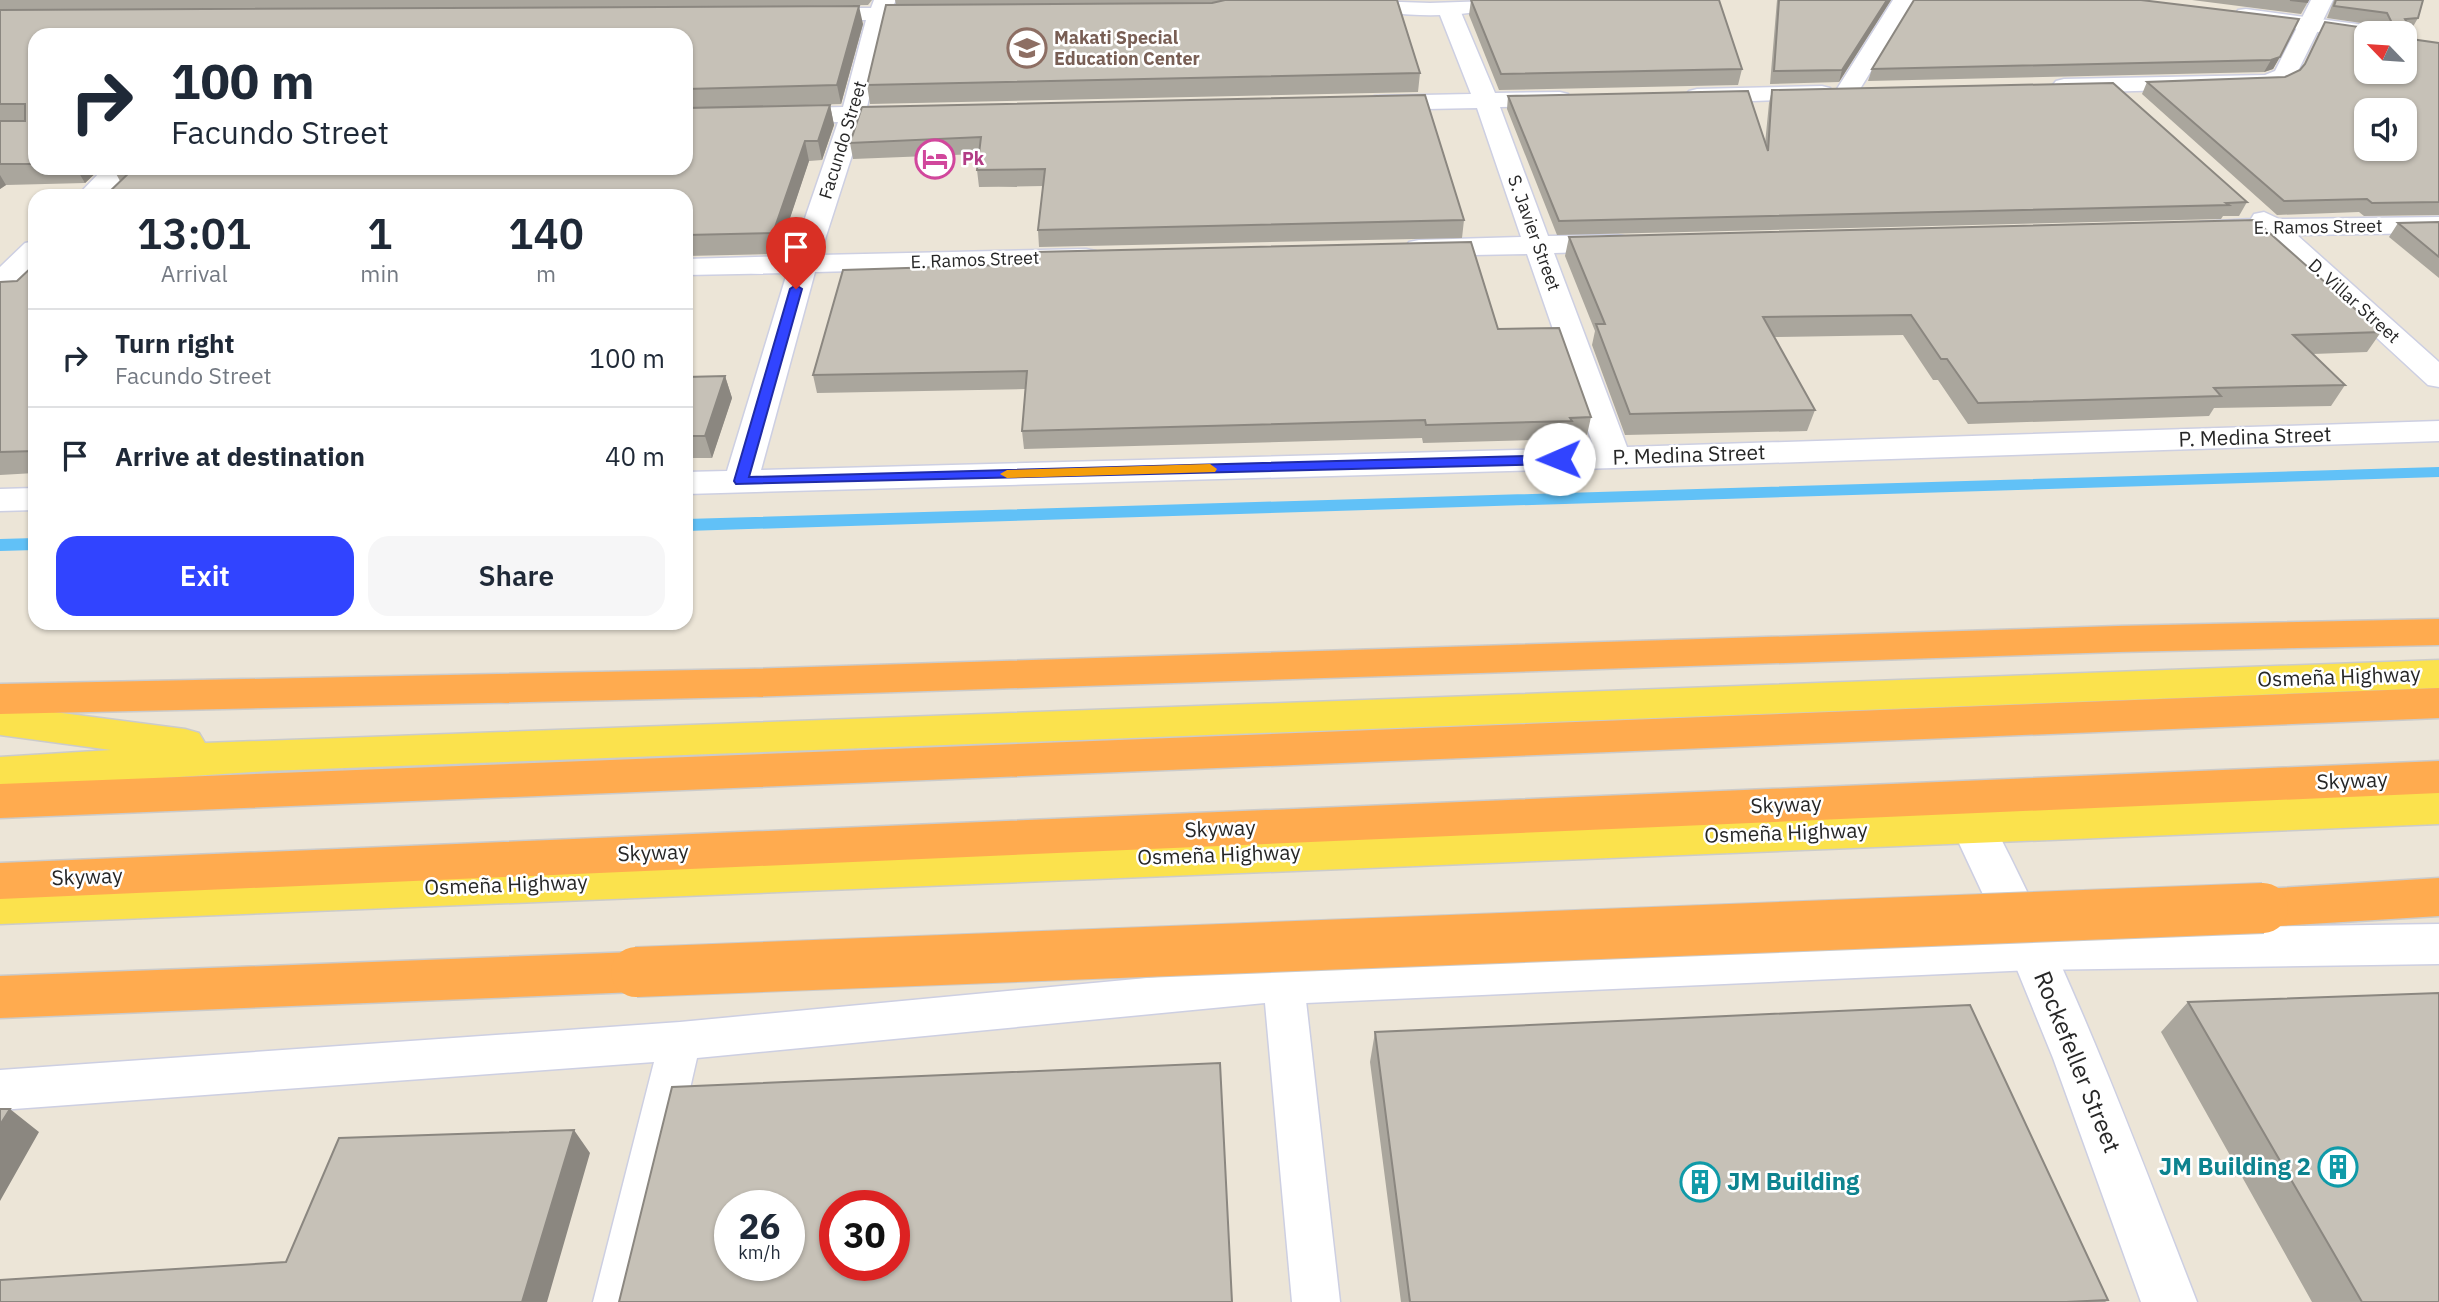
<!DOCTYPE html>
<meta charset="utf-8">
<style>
body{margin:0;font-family:"IBM Plex Sans",sans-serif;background:#f6f6f7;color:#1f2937;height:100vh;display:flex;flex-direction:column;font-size:26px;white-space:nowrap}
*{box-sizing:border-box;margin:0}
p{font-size:23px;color:#747a83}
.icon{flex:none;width:38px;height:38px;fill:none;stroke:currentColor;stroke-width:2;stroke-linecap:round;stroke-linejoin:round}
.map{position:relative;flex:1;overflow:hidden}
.drawer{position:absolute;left:28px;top:189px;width:665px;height:441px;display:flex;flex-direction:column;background:#fff;border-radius:21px;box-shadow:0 2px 5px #0004}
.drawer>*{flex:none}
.guide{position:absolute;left:28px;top:28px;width:665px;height:147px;border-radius:21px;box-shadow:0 2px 5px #0004;background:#fff;color:#1f2937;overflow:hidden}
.needle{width:46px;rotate:295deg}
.fabs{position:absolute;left:2354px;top:21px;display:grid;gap:14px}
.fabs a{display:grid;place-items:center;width:63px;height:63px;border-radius:14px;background:#fff;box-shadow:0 2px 5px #0004;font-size:35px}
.speed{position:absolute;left:714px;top:1190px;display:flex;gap:14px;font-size:35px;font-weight:700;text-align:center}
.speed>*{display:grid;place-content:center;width:91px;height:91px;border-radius:50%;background:#fff;box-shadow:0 2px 5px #0004;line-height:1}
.speed small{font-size:18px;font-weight:400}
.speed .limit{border:10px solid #d22;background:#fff;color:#111}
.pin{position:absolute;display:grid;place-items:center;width:60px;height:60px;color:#fff;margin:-72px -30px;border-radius:50% 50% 50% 0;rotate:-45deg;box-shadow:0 0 7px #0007}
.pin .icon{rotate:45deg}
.me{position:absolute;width:77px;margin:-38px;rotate:269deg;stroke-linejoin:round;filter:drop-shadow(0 0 5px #0008)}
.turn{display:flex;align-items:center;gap:24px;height:147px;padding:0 28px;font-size:32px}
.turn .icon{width:91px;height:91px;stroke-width:2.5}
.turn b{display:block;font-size:49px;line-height:60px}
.eta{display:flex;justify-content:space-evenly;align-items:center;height:119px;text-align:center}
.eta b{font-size:42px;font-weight:600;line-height:49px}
.button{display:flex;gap:14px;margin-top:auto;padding:14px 28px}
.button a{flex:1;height:80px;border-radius:21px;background:#3144ff;color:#fff;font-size:28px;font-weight:600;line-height:80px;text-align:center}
.button a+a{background:#f6f6f7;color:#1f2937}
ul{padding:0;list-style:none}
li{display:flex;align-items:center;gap:21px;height:98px;padding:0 28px;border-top:2px solid #e0e1e3}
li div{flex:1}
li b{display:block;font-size:26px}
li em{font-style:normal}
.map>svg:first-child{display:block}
</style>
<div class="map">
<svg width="2439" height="1302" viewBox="0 0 2439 1302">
<rect width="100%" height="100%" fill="#ece5d7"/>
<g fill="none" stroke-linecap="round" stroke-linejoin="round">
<path fill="#61c1f7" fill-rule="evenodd" d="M2439 467V477L686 531V519Z
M35 538V550L0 551V539Z"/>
<g stroke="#cdcfe2" stroke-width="3">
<path id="service" d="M1284 965 1298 970 1304 983 1340 1302H1292L1265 1003 697 1058 641 1302H593L654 1062 0 1110V1070L680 1022Z"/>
</g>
<g stroke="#cdcfe2" stroke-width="3">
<path id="minor" d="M874 0H896L892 8 944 9 947 14 944 19 936 20H887L867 107 921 108 924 113 921 118 863 121 820 255 1086 249 1096 251 1100 257 1096 263 1086 265 815 272 761 470 1594 448 1527 254 1419 256 1409 254 1405 248 1409 242 1419 240 1521 237 1477 108 1375 110 1367 108 1363 103 1367 98 1375 96 1471 94 1438 10 1441 5H1457L1460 10 1495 93 1560 92 1568 94 1572 99 1568 104 1560 106 1500 107 1548 236 1618 235 1628 237 1632 243 1628 249 1618 251 1554 253 1627 447 2439 421V441L1614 468 686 494V472L727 471 787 273 686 275V259L792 256 838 122 686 125V111L843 107 866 20H807L799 19 796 14 799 9 807 8H871Z
M1893 0H1915L1855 97H1839L1835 92Z
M2311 0H2333L2296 75 2292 80 2277 87 2064 93 2056 91 2052 86 2056 81 2064 79 2265 75 2275 71Z
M1822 86 1830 88 1834 93 1830 98 1697 103 1689 101 1685 96 1689 91 1697 89Z
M104 168H132L105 196H77Z
M2264 212 2279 219 2439 217V233L2297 235 2439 362V387L2428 385 2265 235 2210 236 2200 234 2196 228 2200 222 2251 219 2254 214Z
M35 241V265L10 289 0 292V267L25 243Z
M35 488V510L0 511V489Z
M2439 924V964L2032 970 1284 1004 1267 998 1260 983 1267 968 1284 962 2032 930Z"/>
</g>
<g stroke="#cdcfe2" stroke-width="3">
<path id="tertiary" d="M1342 0 1430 3 1519 0 1515 4C1459 19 1402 19 1346 4Z
M2246 9 2372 26 2380 28 2383 33H2366V39L2238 20 2235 15 2238 10Z
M1973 809 1988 814C2071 971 2133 1137 2197 1302H2141L2053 1058 2009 950 1951 826 1958 814Z"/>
</g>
<g stroke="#cbcbcb" stroke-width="3">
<path id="primary" d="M2439 660V688L267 771 0 789V757L111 750 0 735V705L185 729 199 733 205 743Z
M2439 790V824L0 924V886Z"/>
</g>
<g stroke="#cbcbcb" stroke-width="3">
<path id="motorway" d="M2439 619V645L2118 652 746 697 0 714V684L746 669 2118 626Z
M2439 688V718L0 818V784Z
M2439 761V793L0 899V863Z
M2439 878V916L2263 927 2247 921 2240 908 2247 895 2263 889Z
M636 952 653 958 660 972 653 986 636 992 0 1018V976Z"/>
</g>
<use href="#service" fill="#fff" fill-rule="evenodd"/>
<use href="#minor" fill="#fff" fill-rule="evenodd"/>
<use href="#tertiary" fill="#fff" fill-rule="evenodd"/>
<use href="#primary" fill="#fbe24d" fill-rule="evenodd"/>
<use href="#motorway" fill="#ffab4f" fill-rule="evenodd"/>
<g stroke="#cbcbcb" stroke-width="52" stroke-linecap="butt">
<path id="motorway-bridge" d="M636 972 2263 908"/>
</g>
<use href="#motorway-bridge" stroke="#ffab4f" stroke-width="50"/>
</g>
<path fill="#aaa69d" d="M0 0H872L868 5 806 6 863 24 841 104 734 107 830 105 834 125 822 160 809 161 778 254 686 256V196L120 181 113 168H686V35H35V168H101L85 183 6 185 0 189Z
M895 0H1397L1420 73 1418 92 870 104 867 85 896 5Z
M1471 0 1742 69 1738 85 1499 90 1469 15Z
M1777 0H1891L1839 82 1770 84Z
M2192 0H2309L2301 14Z
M2334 0H2423L2418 18 2411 30 2409 31V35L2411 39 2439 43V215L2364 216 2359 212 2277 215 2142 94 2147 82 2285 77 2300 70 2372 29 2375 25 2327 18Z
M2299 19 2273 69 2264 72 1868 81 1872 69Z
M1772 90 2247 202 2239 216H2223L2221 219 1557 235 1507 109 1508 96 1765 144 1769 103Z
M862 107 1464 220 1462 238 1039 247 1038 230 1043 186 979 187 977 170 978 154 853 159 850 143Z
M2439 222V278L2389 237 2398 223Z
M1569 237 2381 332 2367 352 2313 354 2345 385 2331 406 2214 408 2209 416 1968 424 1938 380H1933L1903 335 1774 337 1815 410 1807 431 1625 435 1592 345 1595 331 1565 256Z
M35 264V473L0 475V282L17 281Z
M1498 329 1591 417 1587 435 1569 436 1568 439 1423 443 1422 438 1024 449 1022 431 1025 389 817 393 813 375Z
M725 376 732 398 712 458H686V377Z
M2188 1002 2439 1302H2312L2161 1032Z
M1375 1032 2108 1300 2105 1302H1401L1370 1062Z"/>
<path fill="#8b8780" d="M1887 0H1891L1839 82 1842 70Z
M859 6 863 24 841 104 837 85Z
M2280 57 2273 69 2264 72 2271 60Z
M830 105 834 125 822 160 818 141Z
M805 141 809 161 778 254 773 233Z
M76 168H101L85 183Z
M0 175 6 185 0 189Z
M725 376 732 398 712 458 705 436Z
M10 1109 39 1132 0 1201V1125Z
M574 1130 590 1153 547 1302H522Z"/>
<path fill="#c6c1b7" stroke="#8b8780" stroke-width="2" fill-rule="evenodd" d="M1225 0H1397L1420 73 867 85 886 5 1212 3Z
M1471 0H1719L1742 69 1501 74Z
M1779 0H1887L1842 70 1774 71Z
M1914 0H2141L2299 19 2280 57 2271 60 1872 69Z
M2290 0H2308L2307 2Z
M2336 0H2423L2418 18 2405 19 2408 24 2409 35 2411 39 2439 43V202L2372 203 2367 199 2284 201 2147 82 2285 77 2300 70 2305 64 2325 22 2372 29 2375 24 2392 23 2387 13 2334 6ZM2366 33H2404V72H2366ZM2366 110H2404V149H2366Z
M859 6 837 85 686 89V35H35V164H0V121H25V104H0V10Z
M2113 83 2247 202 2226 203 2229 205 1559 221 1508 96 1748 91 1768 151 1772 90Z
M1425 95 1464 220 1038 230 1045 169 977 170 981 137 850 143 862 107Z
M830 105 818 141H805L773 233 686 235V196H105L134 168H686V108Z
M2255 220 2381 332 2293 335 2345 385 2214 388 2221 396 1978 403 1947 359H1941L1911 315 1763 317 1815 410 1630 414 1596 324H1605L1569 237Z
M2439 222V257L2398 223Z
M1471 242 1498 329 1559 328 1591 417 1570 418 1572 421 1426 425 1425 420 1022 431 1027 371 813 375 843 270 1034 264 1035 252Z
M35 264V451L0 452V282L17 281Z
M725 376 705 436H686V377Z
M2439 993V1302H2362L2188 1002Z
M1970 1005 2108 1300 2066 1302H1410L1375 1032Z
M1220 1063 1232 1302H619L672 1087ZM730 1206H789V1265H730ZM835 1206H894V1265H835Z
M0 1109H10L0 1125Z
M574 1130 522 1302H0V1280L286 1262 339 1138Z"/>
<path fill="#3144ff" stroke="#202ca6" stroke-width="2" d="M796 285 802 289 749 477 1559 455 1566 459 1559 464 736 484 734 481 790 289Z"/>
<path fill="#f59e0b" d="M1210 464 1217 469 1215 472 1007 478 1000 474 1007 470Z"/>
<defs>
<g id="school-ring" transform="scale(2.0125)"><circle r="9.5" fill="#fff" stroke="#8d6e63" stroke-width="1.5"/><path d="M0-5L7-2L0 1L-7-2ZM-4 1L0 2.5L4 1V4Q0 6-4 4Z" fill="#8d6e63"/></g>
<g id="hotel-ring" transform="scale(2.0125)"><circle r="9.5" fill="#fff" stroke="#d1479c" stroke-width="1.5"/><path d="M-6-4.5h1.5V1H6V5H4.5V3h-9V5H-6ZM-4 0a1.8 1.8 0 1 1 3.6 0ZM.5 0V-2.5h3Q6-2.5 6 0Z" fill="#d1479c"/></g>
<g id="building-ring" transform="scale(2.0125)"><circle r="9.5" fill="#fff" stroke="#0f9aa8" stroke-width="1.5"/><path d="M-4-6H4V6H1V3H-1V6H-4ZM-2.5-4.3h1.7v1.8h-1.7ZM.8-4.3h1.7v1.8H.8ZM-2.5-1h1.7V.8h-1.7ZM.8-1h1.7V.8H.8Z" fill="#0f9aa8"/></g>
</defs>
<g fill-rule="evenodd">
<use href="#school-ring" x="1027" y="48"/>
<use href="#hotel-ring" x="935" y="159"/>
<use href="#building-ring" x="2338" y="1167"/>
<use href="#building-ring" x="1700" y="1182"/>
</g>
<g text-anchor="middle" stroke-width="5" stroke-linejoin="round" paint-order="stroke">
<g font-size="18" font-weight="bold" fill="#785e54" stroke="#fff" text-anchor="start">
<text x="1054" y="44">Makati Special<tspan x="1054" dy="21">Education Center</tspan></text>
</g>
<g font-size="18" fill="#272727" stroke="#fff">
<text transform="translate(843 140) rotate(-73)" y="6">Facundo Street</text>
<text transform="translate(2318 227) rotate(-1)" y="6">E. Ramos Street</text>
<text transform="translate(1534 233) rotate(70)" y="6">S. Javier Street</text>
<text transform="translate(975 260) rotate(-2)" y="6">E. Ramos Street</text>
<text transform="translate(2354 301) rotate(42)" y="6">D. Villar Street</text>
</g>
<g font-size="18" font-weight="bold" fill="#b23c85" stroke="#fff" text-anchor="start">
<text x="962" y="165">Pk</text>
</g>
<g font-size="21" fill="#272727" stroke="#fff">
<text transform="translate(2255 437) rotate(-2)" y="7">P. Medina Street</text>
<text transform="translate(1689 455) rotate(-2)" y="7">P. Medina Street</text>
<text transform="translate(2339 677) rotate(-2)" y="7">Osmeña Highway</text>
<text transform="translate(2352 781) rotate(-2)" y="7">Skyway</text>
<text transform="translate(1786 805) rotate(-2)" y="7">Skyway</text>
<text transform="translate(1220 829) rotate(-2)" y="7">Skyway</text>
<text transform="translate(1786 833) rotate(-2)" y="7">Osmeña Highway</text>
<text transform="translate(653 853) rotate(-2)" y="7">Skyway</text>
<text transform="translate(1219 855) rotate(-2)" y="7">Osmeña Highway</text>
<text transform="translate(87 877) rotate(-2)" y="7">Skyway</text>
<text transform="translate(506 885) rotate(-2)" y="7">Osmeña Highway</text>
</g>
<g font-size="24" fill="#272727" stroke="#fff">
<text transform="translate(2077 1062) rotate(68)" y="8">Rockefeller Street</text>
</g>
<g font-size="24" font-weight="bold" fill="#0d838f" stroke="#fff" text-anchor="end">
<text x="2311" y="1175">JM Building 2</text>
<text x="1727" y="1190" text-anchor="start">JM Building</text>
</g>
</g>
</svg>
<div class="fabs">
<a><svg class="needle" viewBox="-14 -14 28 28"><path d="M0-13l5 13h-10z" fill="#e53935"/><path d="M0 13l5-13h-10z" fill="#747a83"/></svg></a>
<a><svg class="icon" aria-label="sound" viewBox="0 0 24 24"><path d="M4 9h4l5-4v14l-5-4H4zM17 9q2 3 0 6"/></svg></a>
</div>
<div class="speed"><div>26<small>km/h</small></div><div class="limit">30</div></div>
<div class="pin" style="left:796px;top:289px;background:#d93025"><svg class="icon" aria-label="arrive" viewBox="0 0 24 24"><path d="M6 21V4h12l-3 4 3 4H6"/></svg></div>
<svg class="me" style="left:1559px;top:459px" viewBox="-20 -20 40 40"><circle r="19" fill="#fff"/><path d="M0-13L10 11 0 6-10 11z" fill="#3144ff"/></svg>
<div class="guide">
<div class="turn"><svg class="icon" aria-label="right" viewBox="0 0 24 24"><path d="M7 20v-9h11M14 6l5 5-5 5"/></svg><div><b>100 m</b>Facundo Street</div></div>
</div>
<section class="drawer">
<div class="eta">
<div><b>13:01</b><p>Arrival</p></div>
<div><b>1</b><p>min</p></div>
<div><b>140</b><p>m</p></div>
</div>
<ul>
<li><svg class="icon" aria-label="right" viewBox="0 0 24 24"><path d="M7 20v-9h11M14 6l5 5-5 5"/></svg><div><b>Turn right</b><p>Facundo Street</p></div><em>100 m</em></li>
<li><svg class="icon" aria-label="arrive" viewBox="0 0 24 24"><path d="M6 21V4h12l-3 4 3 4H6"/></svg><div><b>Arrive at destination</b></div><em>40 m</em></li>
</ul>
<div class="button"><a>Exit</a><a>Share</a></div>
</section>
</div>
